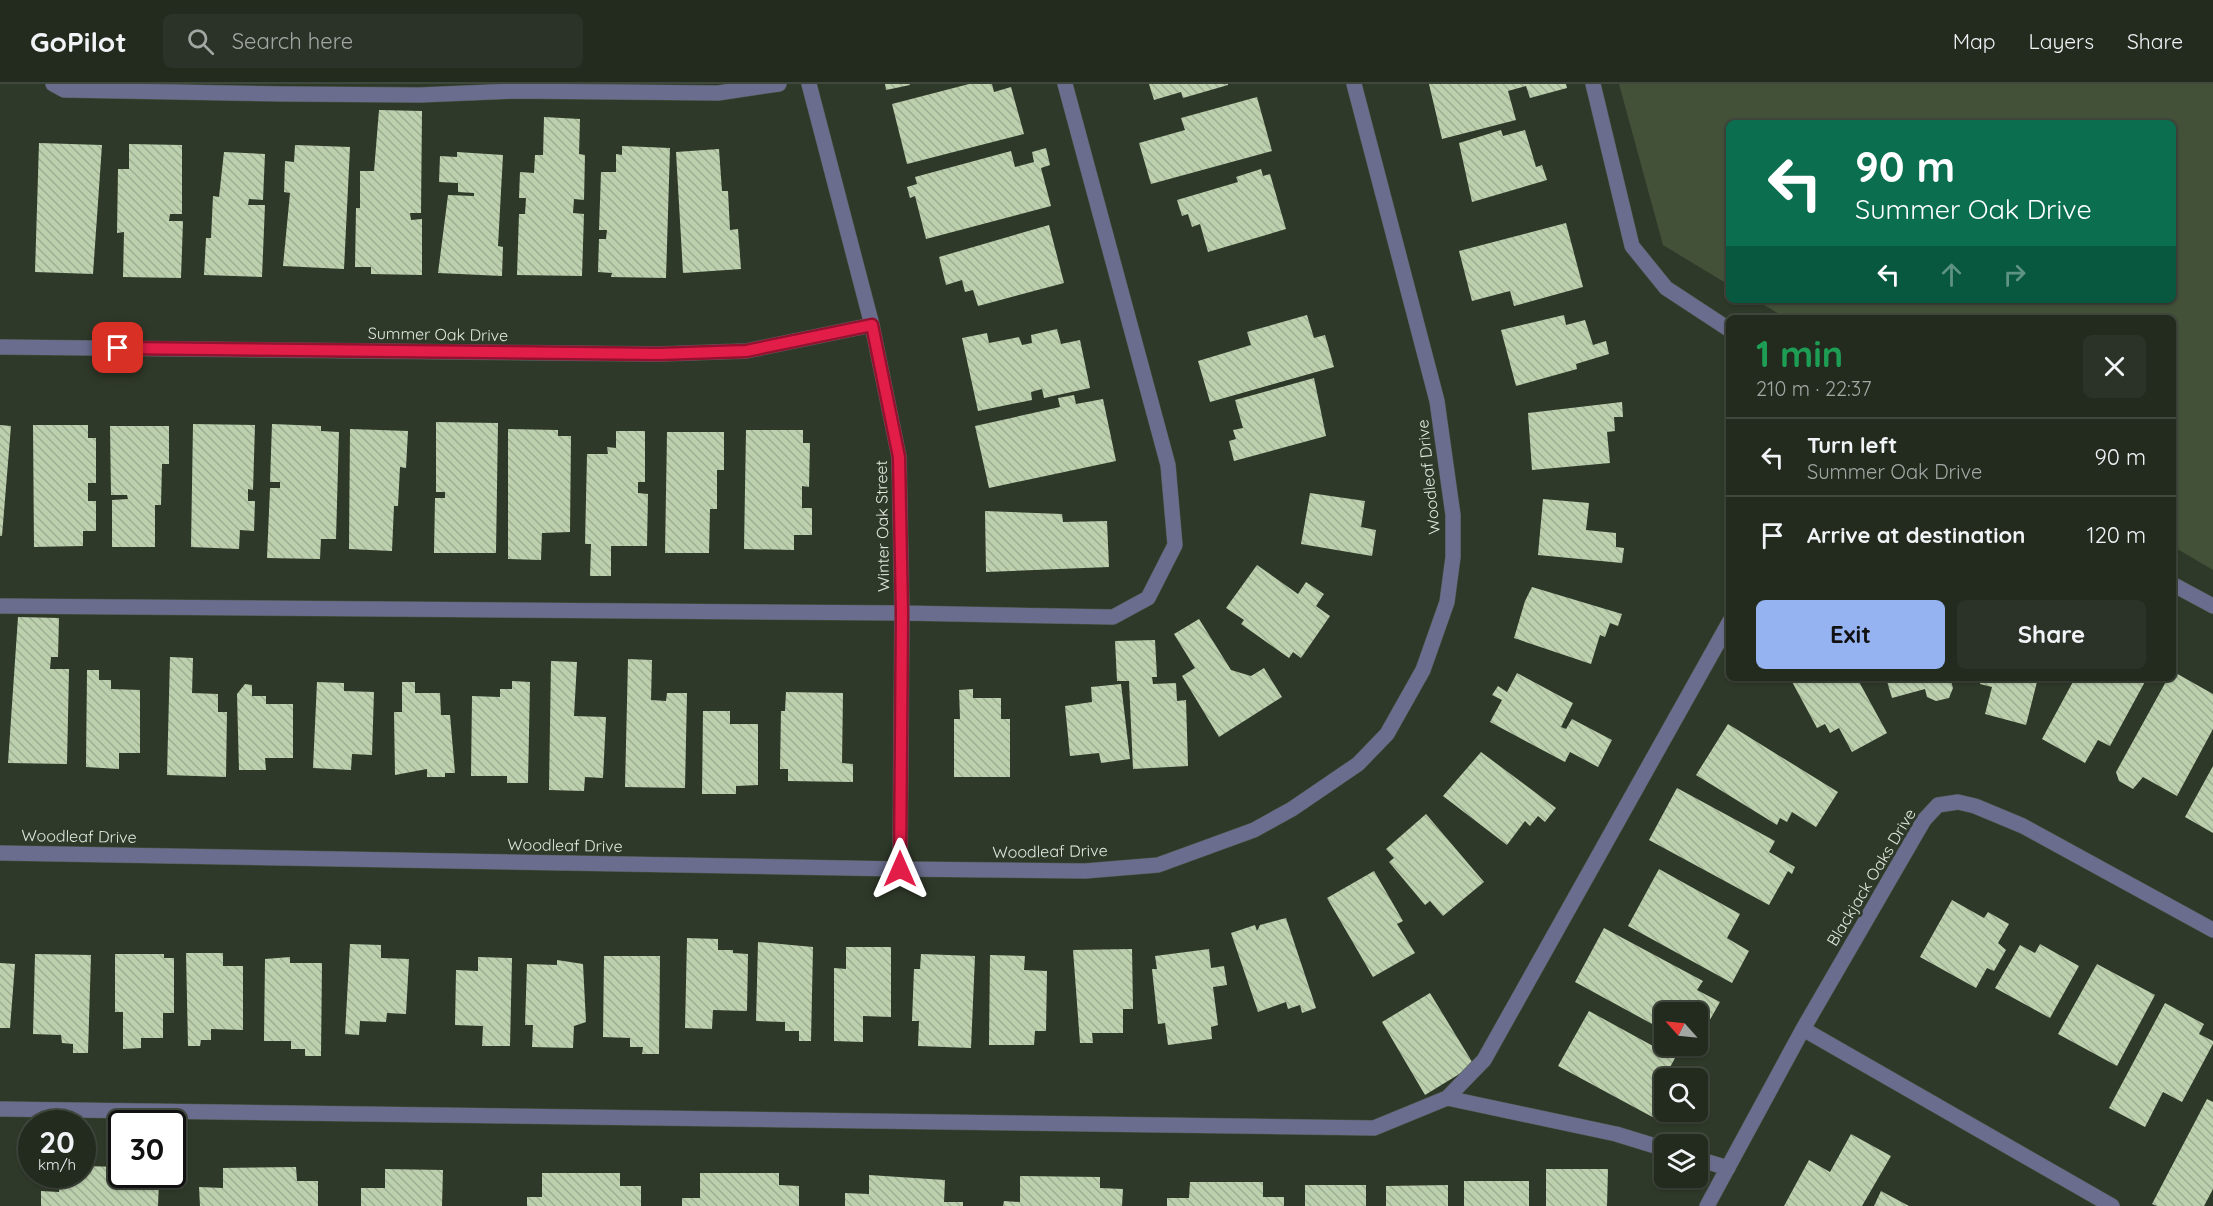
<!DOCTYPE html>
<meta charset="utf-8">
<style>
body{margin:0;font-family:Quicksand,sans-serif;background:#2b3328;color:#f1f3f6;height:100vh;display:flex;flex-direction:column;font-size:22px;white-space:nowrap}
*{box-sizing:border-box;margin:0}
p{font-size:20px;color:#a3a7a4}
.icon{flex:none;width:33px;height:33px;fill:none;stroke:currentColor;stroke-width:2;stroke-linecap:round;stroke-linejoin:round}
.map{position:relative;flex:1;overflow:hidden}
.details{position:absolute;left:1726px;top:231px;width:450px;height:366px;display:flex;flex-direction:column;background:#232b1f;border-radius:9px;box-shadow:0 2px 4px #0004,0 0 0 2px #40473d}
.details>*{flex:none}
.hud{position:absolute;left:1726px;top:36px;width:450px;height:183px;border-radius:9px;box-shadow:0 2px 4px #0004,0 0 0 2px #40473d;background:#0b6e4f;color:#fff;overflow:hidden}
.needle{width:39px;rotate:297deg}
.fabs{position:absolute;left:1654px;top:918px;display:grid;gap:12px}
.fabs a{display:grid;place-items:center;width:54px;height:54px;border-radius:9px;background:#232b1f;box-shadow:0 2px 4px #0004,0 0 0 2px #40473d;font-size:30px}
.speed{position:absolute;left:18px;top:1026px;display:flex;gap:12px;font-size:30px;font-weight:700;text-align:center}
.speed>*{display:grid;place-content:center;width:78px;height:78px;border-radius:50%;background:#232b1f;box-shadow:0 2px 4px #0004,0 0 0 2px #40473d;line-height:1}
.speed small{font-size:15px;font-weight:400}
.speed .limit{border:3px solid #111;border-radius:9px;background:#fff;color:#111}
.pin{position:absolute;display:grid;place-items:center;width:51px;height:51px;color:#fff;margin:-26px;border-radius:12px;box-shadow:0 3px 9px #0006}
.me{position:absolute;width:66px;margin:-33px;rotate:0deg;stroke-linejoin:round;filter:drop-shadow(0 0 4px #0008)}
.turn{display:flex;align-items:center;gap:21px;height:126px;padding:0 30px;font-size:27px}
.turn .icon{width:78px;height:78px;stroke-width:2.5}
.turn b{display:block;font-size:42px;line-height:51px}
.lanes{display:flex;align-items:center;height:57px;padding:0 30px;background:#0003;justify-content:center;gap:30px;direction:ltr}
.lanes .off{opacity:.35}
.round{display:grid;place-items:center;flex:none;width:63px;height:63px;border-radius:9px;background:#2b3328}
.overview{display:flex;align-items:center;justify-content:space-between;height:102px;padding:0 30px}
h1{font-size:36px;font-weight:700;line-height:45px;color:#1e9e55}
.button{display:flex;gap:12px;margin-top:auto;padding:12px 30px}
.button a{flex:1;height:69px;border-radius:9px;background:#95b2f1;color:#111;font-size:24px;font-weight:700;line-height:69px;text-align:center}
.button a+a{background:#2b3328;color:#f1f3f6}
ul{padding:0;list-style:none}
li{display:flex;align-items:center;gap:18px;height:78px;padding:0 30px;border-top:2px solid #40473d}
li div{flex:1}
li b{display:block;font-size:22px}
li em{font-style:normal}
header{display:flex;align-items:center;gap:36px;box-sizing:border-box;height:84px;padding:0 30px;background:#232b1f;border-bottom:2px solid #40473d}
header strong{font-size:28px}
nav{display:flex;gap:33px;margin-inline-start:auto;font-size:21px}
.search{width:420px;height:54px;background:#2b3328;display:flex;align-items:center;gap:15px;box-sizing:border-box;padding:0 21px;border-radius:9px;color:#a3a7a4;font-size:22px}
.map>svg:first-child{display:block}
</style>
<header>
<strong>GoPilot</strong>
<div class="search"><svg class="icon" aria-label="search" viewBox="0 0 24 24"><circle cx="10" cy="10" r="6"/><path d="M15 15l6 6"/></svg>Search here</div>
<nav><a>Map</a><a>Layers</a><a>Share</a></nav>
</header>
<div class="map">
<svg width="2213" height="1122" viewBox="0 0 2213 1122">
<defs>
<pattern id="building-back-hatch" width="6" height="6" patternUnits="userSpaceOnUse" patternTransform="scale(1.5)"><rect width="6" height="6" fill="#bcd0ae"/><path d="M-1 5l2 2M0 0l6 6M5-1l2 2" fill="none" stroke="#9eae93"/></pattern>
</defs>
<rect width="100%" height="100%" fill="#2f3929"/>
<path fill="#435139" d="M1619 0H2213V486L2174 463V234H1786L1756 216H2174V39H1730L1729 201 1663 161Z"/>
<path fill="url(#building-back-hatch)" d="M885 0H910V1L886 6Z
M969 0H992L994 8 1011 3 1024 50 907 80 892 20Z
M1149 0H1228V1L1183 14 1181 8 1154 16Z
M1429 0H1566L1567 4 1530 14 1526 2 1508 7 1516 36 1442 55Z
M1257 13 1272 67 1151 100 1139 59 1185 46 1181 34Z
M379 26 422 27 421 129H410L411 136 422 135V191L371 190V183H355L356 124H360V87H374Z
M544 33 580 35 579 70 585 71 584 116 574 115 573 129 584 130 582 192 517 191 519 130H525L526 114H519L520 88 534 89 535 71H543Z
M1501 46 1503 52 1525 46 1536 83 1542 81 1547 96 1472 118 1459 59Z
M39 59 102 61 93 190 35 188Z
M129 60 182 61V130H170L169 137H183L181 194 123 193 124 148 117 149 118 85H129Z
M295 61 350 63 344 185 283 182 290 109 284 108 285 77 294 78Z
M622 62 670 64 666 194 611 193 612 189 598 188 599 155H606L607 146H599L601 88H616V70L622 71Z
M1046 64 1050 81 1041 84 1051 122 926 155 915 112 910 114 907 103 917 100 915 93 1011 67 1015 83 1034 78 1032 68Z
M719 65 722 107H728L730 146 738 145 741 185 683 189 676 68Z
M224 68 265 70 263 116 249 115 248 121H265L262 193 204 191 206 154H211L213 112 219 113Z
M457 68 503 71 498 162 503 163 502 192 438 189 448 111 474 112V109L458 108V99L439 98 440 72 457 73Z
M1261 85 1263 92 1270 90 1286 145 1208 168 1200 140 1192 143 1188 130 1182 132 1177 116 1238 98 1236 93Z
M1566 139 1583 203 1514 222 1510 207 1472 217 1459 167Z
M1049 141 1064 199 978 222 973 206 965 208 962 196 946 201 939 173Z
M1307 231 1314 254 1325 251 1334 283 1210 318 1198 277 1251 261 1247 248Z
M1564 231 1566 241 1585 236 1593 261 1606 257 1609 270 1576 280 1577 285 1516 302 1501 246Z
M1057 245 1061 260 1080 256 1090 304 1044 314 1042 305 1031 308 1032 316 978 327 962 254 987 249 989 259 1019 253 1022 261 1032 259 1031 251Z
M1314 294 1326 352 1234 377 1229 357 1236 355 1233 346 1243 344 1235 316Z
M1074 311 1076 320 1103 315 1116 377 989 404 975 342 1060 323 1058 314Z
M1622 318 1623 333H1614L1615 347 1607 348 1610 379 1532 386 1528 329Z
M436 338 498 339 496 469H434L435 414H445V408H436Z
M193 340 255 341 253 406 248 405V417H255L254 447 240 446 239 465 191 463Z
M272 340 321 342V347L339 348 336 455H321L320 475 267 474 270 404H280V398H270Z
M0 341 11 342 2 452H0Z
M33 341H88V354H96V399H88V417H96V447H83V462L34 463Z
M110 342H169V380H162L161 421H155V463H112V416L128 415 127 411H111Z
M350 345 408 347 406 384 400 383 398 422H394L392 467 349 465Z
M508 345 558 346V352H571L570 448 542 449 541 476 508 475Z
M746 346H803V359H810L809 403 802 402V424H812V451H794V466L744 465Z
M616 347H645V398H638V409L648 410 647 462H611V492H590L591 460H585L587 370H608L607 363 616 364Z
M667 348H724V386H717V425H710L709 469H665Z
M1310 409 1365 417 1361 443 1376 446 1372 472 1301 460Z
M1543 415 1589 419 1586 446 1616 449V463L1624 464 1622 479 1538 471Z
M985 427 1062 430 1063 438 1107 437 1109 483 986 488Z
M1257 481 1298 510 1306 498 1324 510 1316 522 1330 532 1301 574 1293 568 1289 574 1241 540 1244 536 1226 524Z
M1532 503 1622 530 1618 542 1610 539 1605 553 1600 551 1591 580 1514 554 1525 517Z
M18 533 59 534 58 573H51L50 585H69L67 680 8 679Z
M1199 535 1231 586 1251 592 1264 584 1282 613 1219 653 1182 592 1195 584 1174 550Z
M1155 556 1157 593H1152L1153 600 1176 599 1177 617 1186 616 1188 682 1133 685 1129 597H1117L1115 557Z
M170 573 193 574 192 609 218 610V628H227L226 693 167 691Z
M628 575 652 576 651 616 666 617 667 609H687L685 704 625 703Z
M551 577 577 578 574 632 606 633 603 694 585 693 584 707 549 706Z
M87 586H99V596H111V605L140 606V669H119V685L86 683Z
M2174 588 2213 610V645L2177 712 2143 693 2133 705 2119 697 2116 688 2168 594H2174Z
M1517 589 1573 619 1561 643 1566 645 1572 635 1612 656 1598 683 1570 668 1565 678 1490 638 1502 616 1492 611 1498 602 1507 608Z
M1790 594H1857L1887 649 1852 668 1839 644 1830 649 1825 640 1817 644Z
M1886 594H1950L1953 604 1949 614 1936 617 1927 613 1925 605 1892 614Z
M1981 594H2038L2026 641 1985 630 1992 603 1980 600Z
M2075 594H2147L2110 662 2098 656 2085 679 2042 655Z
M512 597 530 598 528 699H507V692H471L472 612 500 613V605H512Z
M317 598 344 599V607L374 608 372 671 352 670 351 686 313 684Z
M402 598H415V609H440L441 631H450L455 689H445V693H427V685L395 691 394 628H402Z
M245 600 252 601V612H266V620H293V674H265L266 686H239L237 610Z
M1121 600 1130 675 1101 679 1099 669 1070 672 1065 622 1092 618 1091 603Z
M973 605V614H1001V635H1010V693H954V635H960L959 606Z
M786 608 843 609 842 679 853 680V698L788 697V685H780L781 627H785Z
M703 627H730V640H758V701L736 702V710H702Z
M1728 640 1838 708 1816 743 1792 728 1787 738 1780 734 1777 741 1696 691Z
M1481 668 1556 724 1545 738 1538 732 1530 742 1525 737 1507 761 1443 712Z
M2213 682V749L2185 733Z
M1677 704 1775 757 1769 768 1795 783 1792 790 1788 787 1769 821 1649 756Z
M1426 730 1484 798 1443 832 1430 817 1425 821 1389 778 1394 774 1386 765Z
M1659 785 1740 830 1727 854 1749 867 1732 899 1628 842Z
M1374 787 1403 837 1397 840 1415 869 1373 893 1327 814Z
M1952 816 1984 834 1988 828 2009 840 1998 859 2006 866 1994 887 1987 884 1976 904 1920 873Z
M1286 834 1316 924 1302 929 1300 921 1288 925 1286 918 1258 928 1231 849 1255 841 1257 847 1260 841Z
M1604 844 1703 897 1697 906 1720 918 1698 957V928H1665V947L1575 898Z
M687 854 718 855V866H733V869L748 870 747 927 713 926 712 945 685 944Z
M758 858 813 863 811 957H799V947H785V938L756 937Z
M350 860 381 861V874L409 875 406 930 387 929 386 938 360 937 359 951 345 950Z
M2040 860 2079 882 2050 934 1995 904 2020 861 2035 869Z
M846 863H891V933L863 932V958L834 957V884L846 885Z
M1132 865 1133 925H1123V949H1092L1093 959H1080L1073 866Z
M1209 865 1211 884 1224 882 1227 901 1213 903 1218 941 1211 943 1212 955 1168 961 1165 939 1158 940 1152 885H1157L1155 872Z
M186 869H223V882H243V946L211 945V956H201L200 962H188Z
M35 870 91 871 88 969H73V960L62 959 61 951 33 950Z
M115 870H164V874H174V929H163V954H141V964L123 965V928H115Z
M921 870 975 872 971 964 918 962 919 937H912L914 885H920Z
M990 871 1025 872 1024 886 1047 887 1046 947H1035L1034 961H989Z
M604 872H660L659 970H642L643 963H630V954L603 953Z
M290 873V879H322L321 972H305V965H291V957H264L265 875Z
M478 873 512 874 510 962H482L483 942 455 941 456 886 478 887Z
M557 876 583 880 586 938 574 942 573 964 532 963 533 941H525L527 880 557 881Z
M0 879 15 880 10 944H0Z
M2097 880 2155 911 2117 982 2058 950Z
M1430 909 1474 981 1425 1011 1382 938Z
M2165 919 2204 940 2199 950 2213 957V960L2182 1018 2163 1008 2145 1043 2109 1024Z
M1589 927 1675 974 1662 998 1665 999V1023L1658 1036 1558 982Z
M2207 1015 2213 1018V1105L2204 1122H2157L2152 1120Z
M1851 1050 1891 1072 1862 1122H1784L1809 1076 1830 1088Z
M82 1082 122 1083V1090H137V1097H159L158 1122H41V1107L59 1108 60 1090H82Z
M296 1083 297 1097H318V1122H200L199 1103 223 1104V1084Z
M385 1085 443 1086 442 1122H361V1104H385Z
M1546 1085H1608L1607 1122H1546Z
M542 1089H620V1102H641V1122H527V1113H542Z
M700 1089H779V1101L799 1102V1122H682V1114H700Z
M869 1091 945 1096 944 1118H963V1122H845V1109L869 1110Z
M1020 1092 1100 1093V1104L1123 1105 1122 1122H1003L1004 1117 1020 1118Z
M1464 1097H1529V1122H1464Z
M1190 1098H1263V1113H1284V1122H1167V1114H1189Z
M1305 1101H1366V1122H1305Z
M1448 1101V1122H1386V1102Z
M1881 1107 1909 1122H1874Z"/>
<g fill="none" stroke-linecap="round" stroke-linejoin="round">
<g stroke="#4c5546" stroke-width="16">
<path id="minor" d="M53 0 64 6 286 10 420 11 514 7 718 9 779 0
M809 0 872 241 899 373 902 529 900 785
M1593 0 1632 162 1666 204 1730 246
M0 263 659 270 746 267 872 241
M2174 501 2213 522
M0 522 902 529 1113 533 1148 514 1175 461 1168 381 1065 0
M0 769 900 785 1085 787 1158 781 1254 746 1292 725 1358 680 1387 650 1423 586 1447 518 1453 473V431L1437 317 1354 0
M1803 945 2112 1122
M1447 1014 1616 1050 1665 1065
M0 1025 1374 1044 1447 1014 1484 976 1730 537
M1698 1075 1728 1084
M1707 1122 1803 945 1924 736 1938 721 1958 718 1975 722 2023 742 2213 846"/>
</g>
<use href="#minor" stroke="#6a6d8d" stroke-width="15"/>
</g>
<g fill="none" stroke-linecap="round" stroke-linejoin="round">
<g stroke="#92132f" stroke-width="15">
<path id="route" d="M118 264 659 270 746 267 872 241 899 373 902 529 900 785"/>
</g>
<use href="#route" stroke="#e11d48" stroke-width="10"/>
</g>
<g text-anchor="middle" stroke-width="6" stroke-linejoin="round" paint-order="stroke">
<g font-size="16" fill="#e2e8de" stroke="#2f3929">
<text transform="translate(438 250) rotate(1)" y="6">Summer Oak Drive</text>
<text transform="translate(1428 393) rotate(-96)" y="6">Woodleaf Drive</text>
<text transform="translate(882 442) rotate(-91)" y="6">Winter Oak Street</text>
<text transform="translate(79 752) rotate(1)" y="6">Woodleaf Drive</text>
<text transform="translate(565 761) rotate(1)" y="6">Woodleaf Drive</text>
<text transform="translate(1050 767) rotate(-1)" y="6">Woodleaf Drive</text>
<text transform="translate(1871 793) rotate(-59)" y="6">Blackjack Oaks Drive</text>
</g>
</g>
</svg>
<div class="fabs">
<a><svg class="needle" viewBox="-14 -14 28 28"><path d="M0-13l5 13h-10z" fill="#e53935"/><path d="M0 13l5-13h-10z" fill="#a3a7a4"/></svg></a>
<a><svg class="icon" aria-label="search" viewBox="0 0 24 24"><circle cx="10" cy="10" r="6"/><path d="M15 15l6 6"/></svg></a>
<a><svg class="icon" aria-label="layers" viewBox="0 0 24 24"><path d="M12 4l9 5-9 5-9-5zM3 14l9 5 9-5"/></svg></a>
</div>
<div class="speed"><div>20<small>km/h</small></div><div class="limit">30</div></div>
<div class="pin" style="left:118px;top:264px;background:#d93025"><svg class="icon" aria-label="arrive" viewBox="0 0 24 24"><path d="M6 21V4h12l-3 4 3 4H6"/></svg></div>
<svg class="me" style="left:900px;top:785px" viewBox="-20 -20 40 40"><path d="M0-17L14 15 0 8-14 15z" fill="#e11d48" stroke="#fff" stroke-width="4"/></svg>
<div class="hud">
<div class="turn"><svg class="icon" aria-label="left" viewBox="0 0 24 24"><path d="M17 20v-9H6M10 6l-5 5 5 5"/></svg><div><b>90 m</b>Summer Oak Drive</div></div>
<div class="lanes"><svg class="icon" aria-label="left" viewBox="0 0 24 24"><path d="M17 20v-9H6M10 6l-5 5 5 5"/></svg><svg class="icon off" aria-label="ahead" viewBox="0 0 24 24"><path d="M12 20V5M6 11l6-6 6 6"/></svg><svg class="icon off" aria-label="right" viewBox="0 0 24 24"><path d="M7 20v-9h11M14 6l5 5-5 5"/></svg></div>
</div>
<section class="details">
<div class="overview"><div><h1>1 min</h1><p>210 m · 22:37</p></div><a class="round"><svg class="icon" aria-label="close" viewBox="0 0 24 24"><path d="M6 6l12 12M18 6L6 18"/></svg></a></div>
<ul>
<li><svg class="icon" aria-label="left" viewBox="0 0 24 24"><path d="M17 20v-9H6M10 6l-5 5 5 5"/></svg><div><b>Turn left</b><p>Summer Oak Drive</p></div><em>90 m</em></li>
<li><svg class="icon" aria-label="arrive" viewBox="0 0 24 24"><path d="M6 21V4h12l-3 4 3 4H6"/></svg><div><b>Arrive at destination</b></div><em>120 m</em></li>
</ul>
<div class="button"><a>Exit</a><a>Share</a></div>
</section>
</div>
